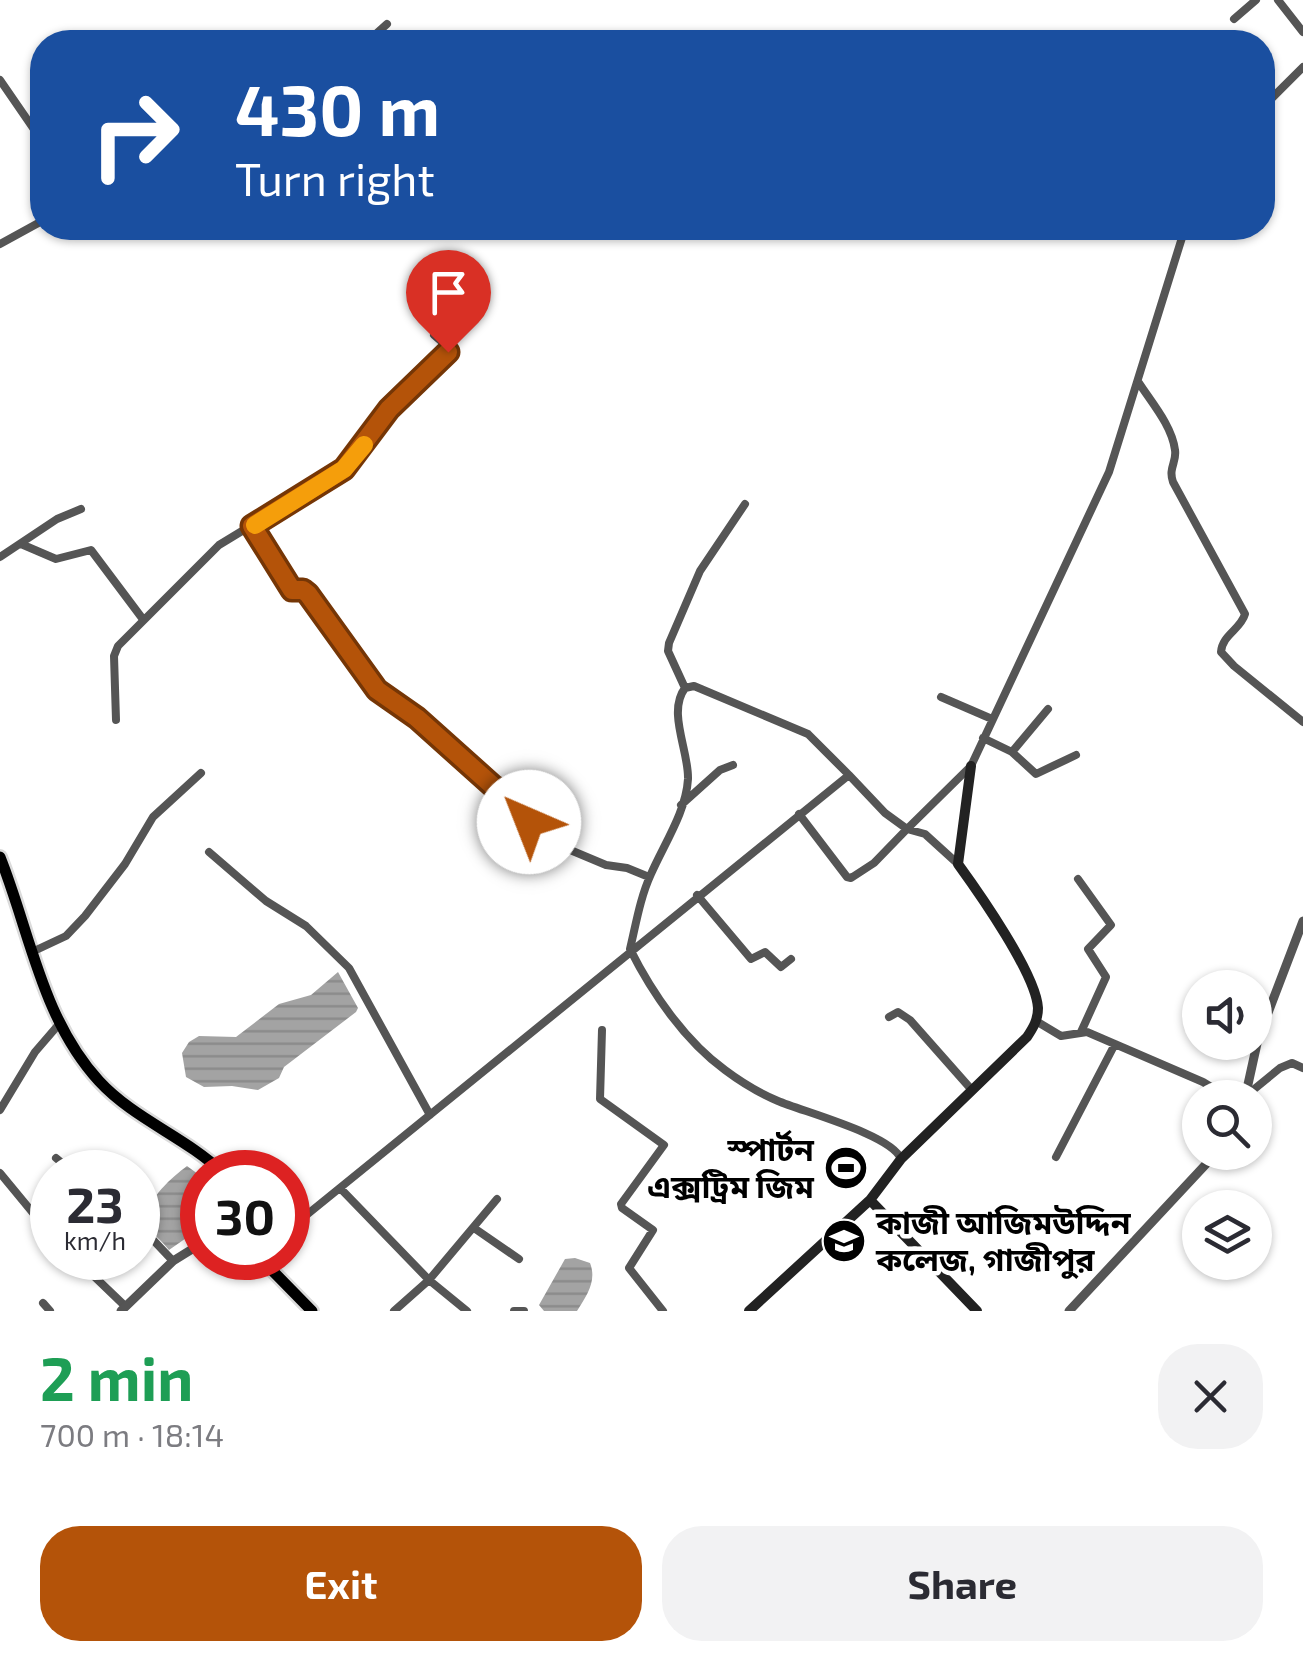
<!DOCTYPE html>
<meta charset="utf-8">
<style>
body{margin:0;font-family:"Exo 2","Noto Sans Bengali",sans-serif;background:#f2f2f3;color:#2b2b33;height:100vh;display:flex;flex-direction:column;font-size:38px;white-space:nowrap}
*{box-sizing:border-box;margin:0}
p{font-size:32px;color:#7c7c81}
.icon{flex:none;width:55px;height:55px;fill:none;stroke:currentColor;stroke-width:2;stroke-linecap:round;stroke-linejoin:round}
.map{position:relative;height:1311px;overflow:hidden}
.sheet{display:flex;flex-direction:column;background:#fff;flex:1}
.sheet>*{flex:none}
.banner{position:absolute;left:30px;top:30px;width:1245px;height:210px;border-radius:40px;box-shadow:0 2px 8px #0004;background:#1a4fa0;color:#fff;overflow:hidden}
.controls{position:absolute;left:1182px;top:970px;display:grid;gap:20px}
.controls a{display:grid;place-items:center;width:90px;height:90px;border-radius:50%;background:#fff;box-shadow:0 2px 8px #0004;font-size:50px}
.speed{position:absolute;left:30px;top:1150px;display:flex;gap:20px;font-size:50px;font-weight:700;text-align:center}
.speed>*{display:grid;place-content:center;width:130px;height:130px;border-radius:50%;background:#fff;box-shadow:0 2px 8px #0004;line-height:1}
.speed small{font-size:25px;font-weight:400}
.speed .limit{border:15px solid #d22;background:#fff;color:#111}
.pin{position:absolute;display:grid;place-items:center;width:85px;height:85px;color:#fff;margin:-102px -42px;border-radius:50% 50% 50% 0;rotate:-45deg;box-shadow:0 0 10px #0007}
.pin .icon{rotate:45deg}
.me{position:absolute;width:110px;margin:-55px;rotate:316deg;stroke-linejoin:round;filter:drop-shadow(0 0 8px #0008)}
.turn{display:flex;align-items:center;gap:35px;height:210px;padding:0 40px;font-size:45px}
.turn .icon{width:130px;height:130px;stroke-width:2.5}
.turn b{display:block;font-size:70px;line-height:85px}
.round{display:grid;place-items:center;flex:none;width:105px;height:105px;border-radius:40px;background:#f2f2f3}
.overview{display:flex;align-items:center;justify-content:space-between;height:170px;padding:0 40px}
h1{font-size:60px;font-weight:700;line-height:75px;color:#1e9e55}
.action{display:flex;gap:20px;margin-top:auto;padding:20px 40px}
.action a{flex:1;height:115px;border-radius:40px;background:#b45309;color:#fff;font-size:40px;font-weight:700;line-height:115px;text-align:center}
.action a+a{background:#f2f2f3;color:#2b2b33}
.map>svg:first-child{display:block}
</style>
<div class="map">
<svg width="1303" height="1311" viewBox="0 0 1303 1311">
<defs>
<pattern id="water-rules" width="6" height="5" patternUnits="userSpaceOnUse" patternTransform="scale(2.5)"><rect width="6" height="5" fill="#a3a3a3"/><path d="M0 2.5h6" fill="none" stroke="#8b8b8b"/></pattern>
</defs>
<rect width="100%" height="100%" fill="#fff"/>
<path fill="url(#water-rules)" d="M338 972 358 1008 356 1012 284 1067 279 1078 258 1090 232 1086 204 1087 186 1077 182 1053 189 1042 199 1036 236 1037 279 1004 311 995Z
M187 1166 202 1177V1227L169 1250C164 1243 150 1232 148 1224 142 1203 171 1178 187 1166Z
M575 1258 590 1263C597 1281 587 1295 577 1311H544L539 1305 565 1259Z"/>
<g fill="none" stroke-linecap="round" stroke-linejoin="round">
<g stroke="#dbdbdb" stroke-width="16">
<path id="primary" d="M0 857C30 932 42 1019 99 1081 134 1119 185 1137 222 1172
M260 1258 312 1311"/>
</g>
<path stroke="#555" stroke-width="8" d="M1278 0 1303 32
M1234 19 1256 0
M367 42 387 24
M0 80 42 141
M1262 108 1303 67
M0 244 42 221
M1139 383C1152 403 1172 426 1175 450 1177 462 1168 468 1173 482L1245 614C1241 629 1222 635 1221 652L1234 666 1303 722
M252 526 292 590H303L308 594 377 690 417 718 494 787 524 804 530 812 533 830 544 839 606 865 627 868 649 877
M21 544 56 559 91 550 142 618
M0 557 57 519 81 509
M685 688 668 651 669 643 700 571 745 504
M941 697 992 719
M116 720 114 656 118 646 219 545 344 469 389 409 447 352 449 348 434 335
M983 738 1012 752 1036 774 1076 755
M1012 752 1048 709
M849 775 808 734 694 686 685 688C667 712 689 751 688 779 686 812 664 844 651 874 640 898 636 924 630 949 652 993 685 1041 725 1070 741 1082 759 1093 778 1101 804 1112 892 1135 901 1159
M681 805 720 770 733 765
M799 814 847 877 851 878 874 863 907 829 925 834 958 864
M209 852 266 901 306 926 349 968 430 1115
M1078 879 1111 925 1088 949 1106 977 1081 1032
M697 895 751 959 765 952 781 967 791 959
M34 951 66 936 85 916 125 864 153 817 201 773
M889 1017 898 1012 910 1020 971 1089
M1036 1021 1061 1036 1087 1032 1203 1082 1229 1098
M602 1030 600 1099 664 1145 621 1204 622 1208 653 1230 629 1268 663 1311
M1247 1095 1280 1068 1292 1063 1303 1068
M0 1110 35 1052 60 1023
M1056 1157 1115 1044
M56 1158 73 1172
M0 1173 52 1236
M340 1188 429 1280 467 1311
M138 1224 173 1261
M474 1228 519 1259
M288 1230 849 775 885 813 907 829 971 766 1109 472 1185 228
M75 1258 125 1306
M43 1303 50 1311
M394 1311 429 1280 497 1199
M514 1311H524"/>
<path stroke="#555" stroke-width="9" d="M1245 1098 1258 1039 1303 921
M121 1311 173 1261 202 1243
M1069 1311 1208 1162 1211 1152"/>
<path stroke="#222" stroke-width="10" d="M870 1200 977 1311
M749 1311 870 1200 901 1159 1027 1037C1033 1028 1038 1020 1038 1008 1036 974 979 893 958 864L971 766"/>
<use href="#primary" stroke="#000" stroke-width="11"/>
</g>
<g fill="none" stroke-linecap="round" stroke-linejoin="round">
<g stroke="#753606" stroke-width="25">
<path id="route" d="M448 352 389 409 344 469 252 526 292 590H303L308 594 377 690 417 718 494 787 524 804 530 812 529 822"/>
</g>
<use href="#route" stroke="#b45309" stroke-width="18"/>
<path stroke="#f59e0b" stroke-width="18" d="M255 525 344 469 364 445"/>
</g>
<defs>
<g id="stadium-disc" transform="scale(2.25)"><circle r="9.5" fill="#000" stroke="#fff"/><path d="M0-5a6.5 5 0 1 0 0 10a6.5 5 0 1 0 0-10ZM-3.5-1.8h7v3.6h-7Z" fill="#fff"/></g>
<g id="university-disc" transform="scale(2.25)"><circle r="9.5" fill="#000" stroke="#fff"/><path d="M0-5L7-2L0 1L-7-2ZM-4 1L0 2.5L4 1V4Q0 6-4 4Z" fill="#fff"/></g>
</defs>
<g fill-rule="evenodd">
<use href="#stadium-disc" x="846" y="1168"/>
<use href="#university-disc" x="844" y="1241"/>
</g>
<g text-anchor="middle" stroke-width="9" stroke-linejoin="round" paint-order="stroke">
<g font-size="32" font-weight="bold" fill="#000" stroke="#fff" text-anchor="end">
<text x="814" y="1161">স্পার্টন<tspan x="814" dy="37">এক্সট্রিম জিম</tspan></text>
<text x="876" y="1234" text-anchor="start">কাজী আজিমউদ্দিন<tspan x="876" dy="37">কলেজ, গাজীপুর</tspan></text>
</g>
</g>
</svg>
<div class="controls">
<a><svg class="icon" aria-label="sound" viewBox="0 0 24 24"><path d="M4 9h4l5-4v14l-5-4H4zM17 9q2 3 0 6"/></svg></a>
<a><svg class="icon" aria-label="search" viewBox="0 0 24 24"><circle cx="10" cy="10" r="6"/><path d="M15 15l6 6"/></svg></a>
<a><svg class="icon" aria-label="layers" viewBox="0 0 24 24"><path d="M12 4l9 5-9 5-9-5zM3 14l9 5 9-5"/></svg></a>
</div>
<div class="speed"><div>23<small>km/h</small></div><div class="limit">30</div></div>
<div class="pin" style="left:448px;top:352px;background:#d93025"><svg class="icon" aria-label="arrive" viewBox="0 0 24 24"><path d="M6 21V4h12l-3 4 3 4H6"/></svg></div>
<svg class="me" style="left:529px;top:822px" viewBox="-20 -20 40 40"><circle r="19" fill="#fff"/><path d="M0-13L10 11 0 6-10 11z" fill="#b45309"/></svg>
<div class="banner">
<div class="turn"><svg class="icon" aria-label="right" viewBox="0 0 24 24"><path d="M7 20v-9h11M14 6l5 5-5 5"/></svg><div><b>430 m</b>Turn right</div></div>
</div>
</div>
<section class="sheet">
<div class="overview"><div><h1>2 min</h1><p>700 m · 18:14</p></div><a class="round"><svg class="icon" aria-label="close" viewBox="0 0 24 24"><path d="M6 6l12 12M18 6L6 18"/></svg></a></div>
<div class="action"><a>Exit</a><a>Share</a></div>
</section>
